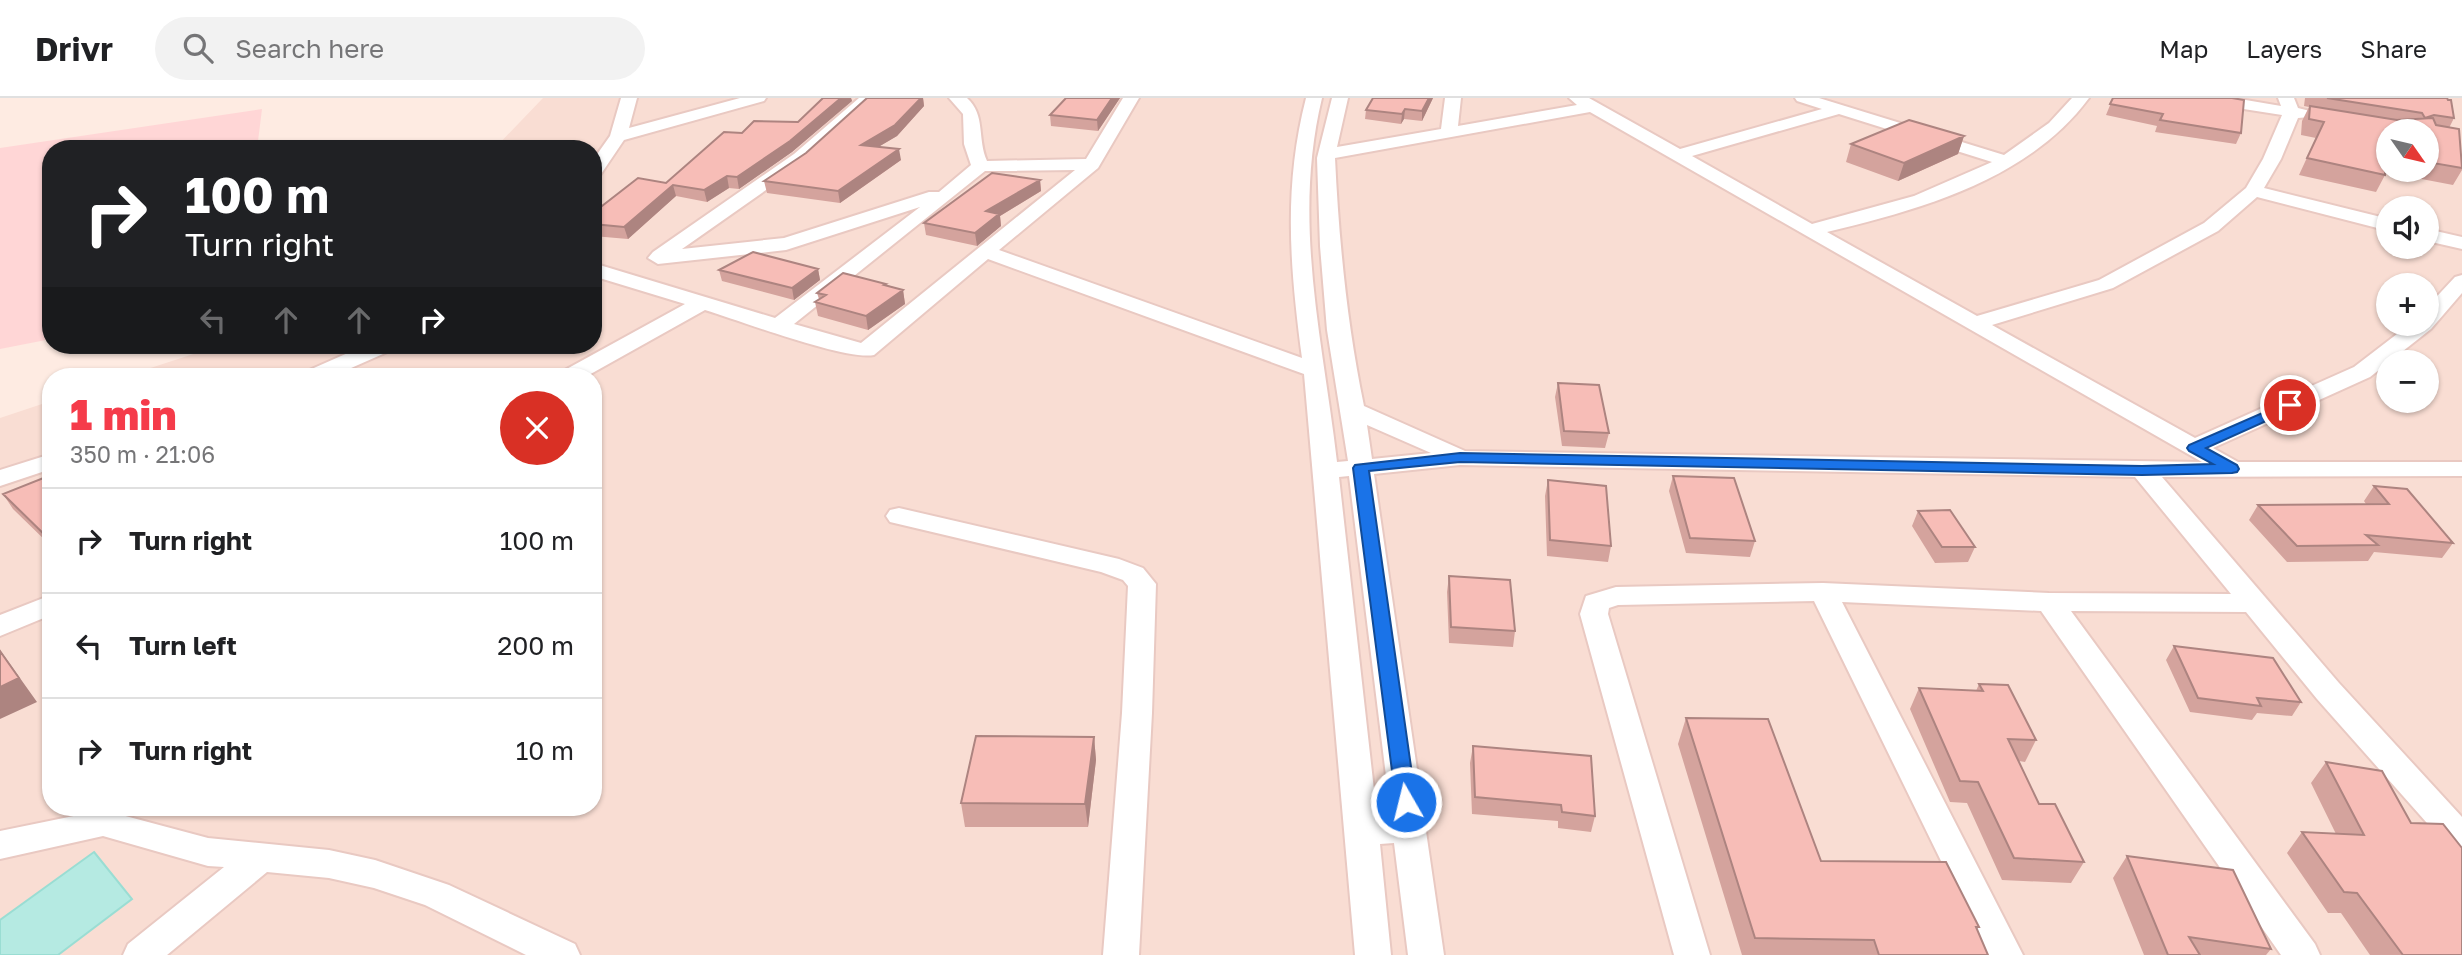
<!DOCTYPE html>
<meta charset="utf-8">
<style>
body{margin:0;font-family:"Golos Text",sans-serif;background:#f2f2f2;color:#202124;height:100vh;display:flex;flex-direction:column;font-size:26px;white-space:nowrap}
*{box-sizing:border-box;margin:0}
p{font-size:23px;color:#757577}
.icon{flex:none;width:38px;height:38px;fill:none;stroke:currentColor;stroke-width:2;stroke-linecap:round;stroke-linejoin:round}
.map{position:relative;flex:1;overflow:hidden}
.panel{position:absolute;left:42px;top:270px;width:560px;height:448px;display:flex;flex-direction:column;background:#fff;border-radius:28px;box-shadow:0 2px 5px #0004}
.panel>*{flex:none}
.hud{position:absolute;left:42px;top:42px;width:560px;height:214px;border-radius:28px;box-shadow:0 2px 5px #0004;background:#202124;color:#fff;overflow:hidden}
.needle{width:46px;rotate:124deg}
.tools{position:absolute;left:2376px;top:21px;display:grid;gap:14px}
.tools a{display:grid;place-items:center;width:63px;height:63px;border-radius:50%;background:#fff;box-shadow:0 2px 5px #0004;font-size:35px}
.pin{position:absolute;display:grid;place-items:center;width:60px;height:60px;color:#fff;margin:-30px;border:4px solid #fff;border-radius:50%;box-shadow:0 2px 7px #0007}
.me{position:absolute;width:77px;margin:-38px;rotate:352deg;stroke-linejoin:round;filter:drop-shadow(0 0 5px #0008)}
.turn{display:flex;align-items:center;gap:24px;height:147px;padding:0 28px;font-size:32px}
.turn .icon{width:91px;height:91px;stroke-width:2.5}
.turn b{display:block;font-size:49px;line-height:60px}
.lanes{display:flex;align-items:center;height:66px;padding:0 28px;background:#0003;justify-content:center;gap:35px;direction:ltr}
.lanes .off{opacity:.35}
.round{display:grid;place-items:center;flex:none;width:74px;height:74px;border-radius:37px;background:#f2f2f2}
.summary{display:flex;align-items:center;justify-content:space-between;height:119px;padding:0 28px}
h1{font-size:42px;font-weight:800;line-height:52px;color:#f53b4a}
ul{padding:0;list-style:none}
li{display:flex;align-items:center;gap:21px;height:105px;padding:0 28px;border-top:2px solid #e0e0e0}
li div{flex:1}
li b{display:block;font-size:26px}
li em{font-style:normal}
header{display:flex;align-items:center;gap:42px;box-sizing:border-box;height:98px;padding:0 35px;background:#fff;border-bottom:2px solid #e0e0e0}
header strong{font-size:33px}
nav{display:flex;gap:38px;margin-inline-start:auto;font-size:24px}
.search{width:490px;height:63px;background:#f2f2f2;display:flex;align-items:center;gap:18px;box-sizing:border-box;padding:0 24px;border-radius:38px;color:#757577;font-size:26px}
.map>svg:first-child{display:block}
</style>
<header>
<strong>Drivr</strong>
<div class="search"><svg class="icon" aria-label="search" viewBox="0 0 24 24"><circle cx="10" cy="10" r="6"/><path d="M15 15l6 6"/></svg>Search here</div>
<nav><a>Map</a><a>Layers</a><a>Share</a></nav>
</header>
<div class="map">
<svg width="2462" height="857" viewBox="0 0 2462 857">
<rect width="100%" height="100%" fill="#feebe2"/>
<path fill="#f9ddd3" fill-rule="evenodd" d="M543 0H2462V857H0V320L51 303V709H593V278H126L221 247H593V51H494ZM2389 33H2427V72H2389ZM2389 110H2427V149H2389ZM2389 187H2427V226H2389ZM2389 264H2427V303H2389Z"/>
<path fill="#ffd6d6" d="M262 11 257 51H51V241L0 251V50Z"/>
<path fill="#b5eae2" stroke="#9addd3" stroke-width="2" d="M94 754 132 801 58 857H0V822Z"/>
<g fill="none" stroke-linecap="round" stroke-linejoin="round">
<g stroke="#e9c9c2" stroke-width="4">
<path id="street" d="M621 0H637L629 30 740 0H766L764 3 624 42 599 79 593 80V62L610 38Z
M859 0H876L806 64 682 151 784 140 929 94H939L971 67 964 46 963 16 949 0H967C986 17 977 41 987 63L1086 61 1123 0H1139L1098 70 999 152 1302 260C1290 170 1283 89 1306 0H1322C1292 124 1323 242 1337 364L1348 363 1327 232 1320 148 1317 60 1332 0H1348L1337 49 1441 31 1445 0H1461L1458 28 1577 7 1569 0H1589L1680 51 1822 11 1797 3 1795 0H1819L2004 57 2049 25 2072 0H2089C2028 82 1922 111 1827 134L1977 218 2099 182 2204 125 2246 90 2263 61 2282 17 2205 5 2197 0H2234L2281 8 2278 0H2294L2298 10 2310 13 2312 16 2310 19 2298 20 2281 61 2264 90 2389 121V133L2257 99 2218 133 2113 190 1992 227 2195 340 2354 269 2410 226H2427V209L2455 179 2462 177V195L2431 231 2370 279 2213 350 2238 364H2462V378L2162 379 2339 585 2462 719V754L2450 751 2317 601 2246 514 2071 513 2315 846 2320 857H2281L2041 513 1842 504 2023 857H1987L1814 503 1618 507 1609 510 1608 516 1710 857H1674L1580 516 1586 498 1616 489 1823 485 2049 495 2231 496 2135 379 1460 367 1374 376 1444 857H1408L1394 745 1380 746 1391 857H1355L1304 276 988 161 874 257C846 263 738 222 705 212L587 278H560L563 273 685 206 593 178V165L775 220 920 109 786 152 658 166 648 160 653 154 794 56ZM1590 14 2202 364 1465 353 1364 308C1347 226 1339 144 1335 60ZM1839 16 1992 64 1914 98 1812 126 1692 58ZM1075 72 861 245 794 226 985 73ZM1367 327 1431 355 1372 361ZM1349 378 1391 718 1377 719 1339 379Z
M2427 131 2462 139V151L2427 143Z
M366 247H395L392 252 333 278H304L307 273Z
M51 356V371L0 388V372Z
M899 410 1119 461 1143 470 1156 486 1152 615 1139 857H1103L1122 615 1128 488 1123 482 1101 474 890 424 886 418 890 412Z
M51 497V517L0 538V517Z
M103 712 208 740 329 752 375 762 449 787 575 846 580 857H526L425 807 374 790 329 780 267 774 167 857H123L128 846 224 769 208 768 103 738 0 761V733Z"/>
</g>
<use href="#street" fill="#fff" fill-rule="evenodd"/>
</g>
<path fill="#d4a39d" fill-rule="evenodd" d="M823 0H851L852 3 792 54 739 91 729 90 707 104 676 98 628 141 593 138V115L666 85 798 24Z
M867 0H923L924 8 897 38 878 49 901 62 840 105 767 95 764 83 806 55Z
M1066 0H1120L1098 33 1051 28 1050 17Z
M1433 0 1422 23 1404 21 1401 26 1365 21 1366 12Z
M2113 0 2241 35 2236 46 2155 34 2157 28 2106 17Z
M2305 0H2447L2454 20 2449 30 2462 62V72L2453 87 2385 74V77L2376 94 2299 77 2316 40 2301 37 2302 23 2309 9 2304 8ZM2389 33H2427V72H2389Z
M1964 38 1958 56 1898 83 1846 64 1851 46Z
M1040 82 1041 93 1000 118 1001 128 977 148 926 137 924 125Z
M818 171 820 182 794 202 722 183 719 172Z
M887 187 903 192 905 206 868 232 818 218 815 204 819 201 817 195Z
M1558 285 1609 335 1605 350 1562 348 1555 299Z
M51 377V448L13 411 3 396Z
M1673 378 1755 443 1750 459 1686 455 1669 393Z
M1548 382 1611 448 1608 464 1547 458 1545 398Z
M2374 388 2453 445 2442 460 2374 454 2368 463 2287 464 2249 422 2258 407 2366 406 2364 403Z
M1918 413 1975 449 1968 464 1935 465 1912 428Z
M1449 478 1515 533 1513 549 1449 545 1447 494Z
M2174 548 2301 604 2292 618 2257 615 2252 622 2190 614 2166 562Z
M1979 586 2036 642 2025 664 2019 663 2039 706 2084 764 2071 785 2002 782 1967 705 1950 704 1910 611 1919 590 1976 593Z
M1686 620 1821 763 1979 829 1977 831 1988 857H1742L1678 646Z
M1094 639 1096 662 1088 729H965L961 705Z
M1473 648 1595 718 1591 734 1558 730V723L1472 716 1470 665Z
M2326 664 2462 857H2370L2341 815H2328L2287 755 2302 734 2336 736 2311 685Z
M2127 758 2271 851 2266 857H2144L2113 780Z"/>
<path fill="#ad8480" d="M841 0H851L852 3 792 54 739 91 737 79Z
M921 0H923L924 8 897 38 863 58 861 47Z
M1112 0H1120L1098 33 1097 22Z
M1429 0H1433L1422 23V13Z
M1405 11 1404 21 1401 26 1402 16Z
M1964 38 1958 56 1898 83 1904 65Z
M899 51 901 62 840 105 838 93Z
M727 78 729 90 707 104 704 92Z
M1040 82 1041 93 1000 118 1001 128 977 148 975 135 986 113Z
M673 87 676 98 628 141 624 129Z
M818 171 820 182 794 202 792 190Z
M903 192 905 206 868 232 866 218Z
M0 552 37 604 0 621Z
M1094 639 1096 662 1088 729 1085 706Z"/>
<path fill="#f7bdb7" stroke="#ad8480" stroke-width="2" d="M823 0H841L790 43 737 79 727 78 704 92 673 87 624 129 593 126V115L638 80 666 85 724 34 742 35 754 23 798 24Z
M867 0H921L895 27 861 47 899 51 838 93 764 83 806 55Z
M1066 0H1112L1097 22 1050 17Z
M1373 0H1429L1422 13 1405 11 1402 16 1366 12Z
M2113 0H2232L2244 2 2241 35 2160 22 2163 16 2110 6Z
M2327 0H2447L2448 2H2451L2454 20 2434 17 2425 20 2422 15Z
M2310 8 2397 22 2433 20 2436 27 2459 31 2462 70 2427 64V33H2389V57L2387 56 2385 77 2307 60 2324 24 2309 21Z
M1909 22 1964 38 1904 65 1851 46Z
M992 75 1040 82 986 113 999 116 975 135 924 125Z
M753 154 818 171 792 190 719 172Z
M843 175 886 186 884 187 903 192 866 218 815 204 826 197 817 195Z
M1558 285 1599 287 1609 335 1564 333Z
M51 377V443L3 396Z
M1673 378 1734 380 1755 443 1690 440Z
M1548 382 1606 388 1611 448 1550 442Z
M2374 388 2407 391 2453 445 2366 437 2378 447 2297 448 2258 407 2389 406Z
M1950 412 1975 449H1942L1918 413Z
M1449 478 1510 482 1515 533 1451 529Z
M2174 548 2273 560 2301 604 2257 600 2261 608 2198 600Z
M0 553 19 580 0 589Z
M1979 586 2008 587 2036 642 2008 641 2039 706H2055L2084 764 2014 760 1978 684 1960 683 1919 590 1983 593Z
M1686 620 1768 621 1821 763 1946 764 1979 829H1976L1988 857H1879L1874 842 1755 840Z
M976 638 1094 639 1085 706 961 705Z
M1473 648 1591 658 1595 718 1562 714 1561 707 1475 699Z
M2326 664 2382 673 2411 725 2443 726 2462 750V857H2403L2357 795 2344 794 2302 734 2364 737Z
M2127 758 2233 772 2271 851 2189 839 2200 857H2168Z"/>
<path fill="#1a73e8" stroke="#114b97" stroke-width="2" d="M2290 303 2297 307 2295 310 2206 350 2237 367 2239 371 2237 374 2232 375 2142 377 1460 364 1369 373 1416 704 1413 709 1406 711 1399 709 1396 704 1353 370 1355 367 1460 355 2142 368 2213 366 2189 353 2187 350 2189 347Z"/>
</svg>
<div class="tools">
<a><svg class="needle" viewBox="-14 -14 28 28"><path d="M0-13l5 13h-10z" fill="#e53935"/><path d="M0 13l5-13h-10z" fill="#757577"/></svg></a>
<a><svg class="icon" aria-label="sound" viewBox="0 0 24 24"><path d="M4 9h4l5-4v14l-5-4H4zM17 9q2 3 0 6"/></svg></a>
<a>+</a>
<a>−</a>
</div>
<div class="pin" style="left:2290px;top:307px;background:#d93025"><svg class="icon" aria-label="arrive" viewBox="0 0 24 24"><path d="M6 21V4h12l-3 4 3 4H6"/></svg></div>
<svg class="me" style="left:1406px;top:704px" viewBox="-20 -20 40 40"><circle r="17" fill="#1a73e8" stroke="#fff" stroke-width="3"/><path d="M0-11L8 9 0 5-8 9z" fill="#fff"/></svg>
<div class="hud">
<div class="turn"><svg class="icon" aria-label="right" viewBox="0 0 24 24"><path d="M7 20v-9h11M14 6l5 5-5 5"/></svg><div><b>100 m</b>Turn right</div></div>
<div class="lanes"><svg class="icon off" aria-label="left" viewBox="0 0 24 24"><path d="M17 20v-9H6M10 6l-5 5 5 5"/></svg><svg class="icon off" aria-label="ahead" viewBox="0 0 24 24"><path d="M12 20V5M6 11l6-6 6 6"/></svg><svg class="icon off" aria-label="ahead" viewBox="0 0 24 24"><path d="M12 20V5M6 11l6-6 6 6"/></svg><svg class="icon" aria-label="right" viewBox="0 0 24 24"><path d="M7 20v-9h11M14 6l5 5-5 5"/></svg></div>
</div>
<section class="panel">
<div class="summary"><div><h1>1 min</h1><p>350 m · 21:06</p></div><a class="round" style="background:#d93025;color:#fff"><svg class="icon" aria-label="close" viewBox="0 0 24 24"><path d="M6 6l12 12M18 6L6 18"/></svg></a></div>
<ul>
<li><svg class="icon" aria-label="right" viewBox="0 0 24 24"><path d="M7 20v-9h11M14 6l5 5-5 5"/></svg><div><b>Turn right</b></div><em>100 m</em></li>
<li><svg class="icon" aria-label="left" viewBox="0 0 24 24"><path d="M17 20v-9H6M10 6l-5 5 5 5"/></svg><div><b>Turn left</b></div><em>200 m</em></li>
<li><svg class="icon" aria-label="right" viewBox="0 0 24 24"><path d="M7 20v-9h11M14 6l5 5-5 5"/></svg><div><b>Turn right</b></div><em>10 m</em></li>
</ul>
</section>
</div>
